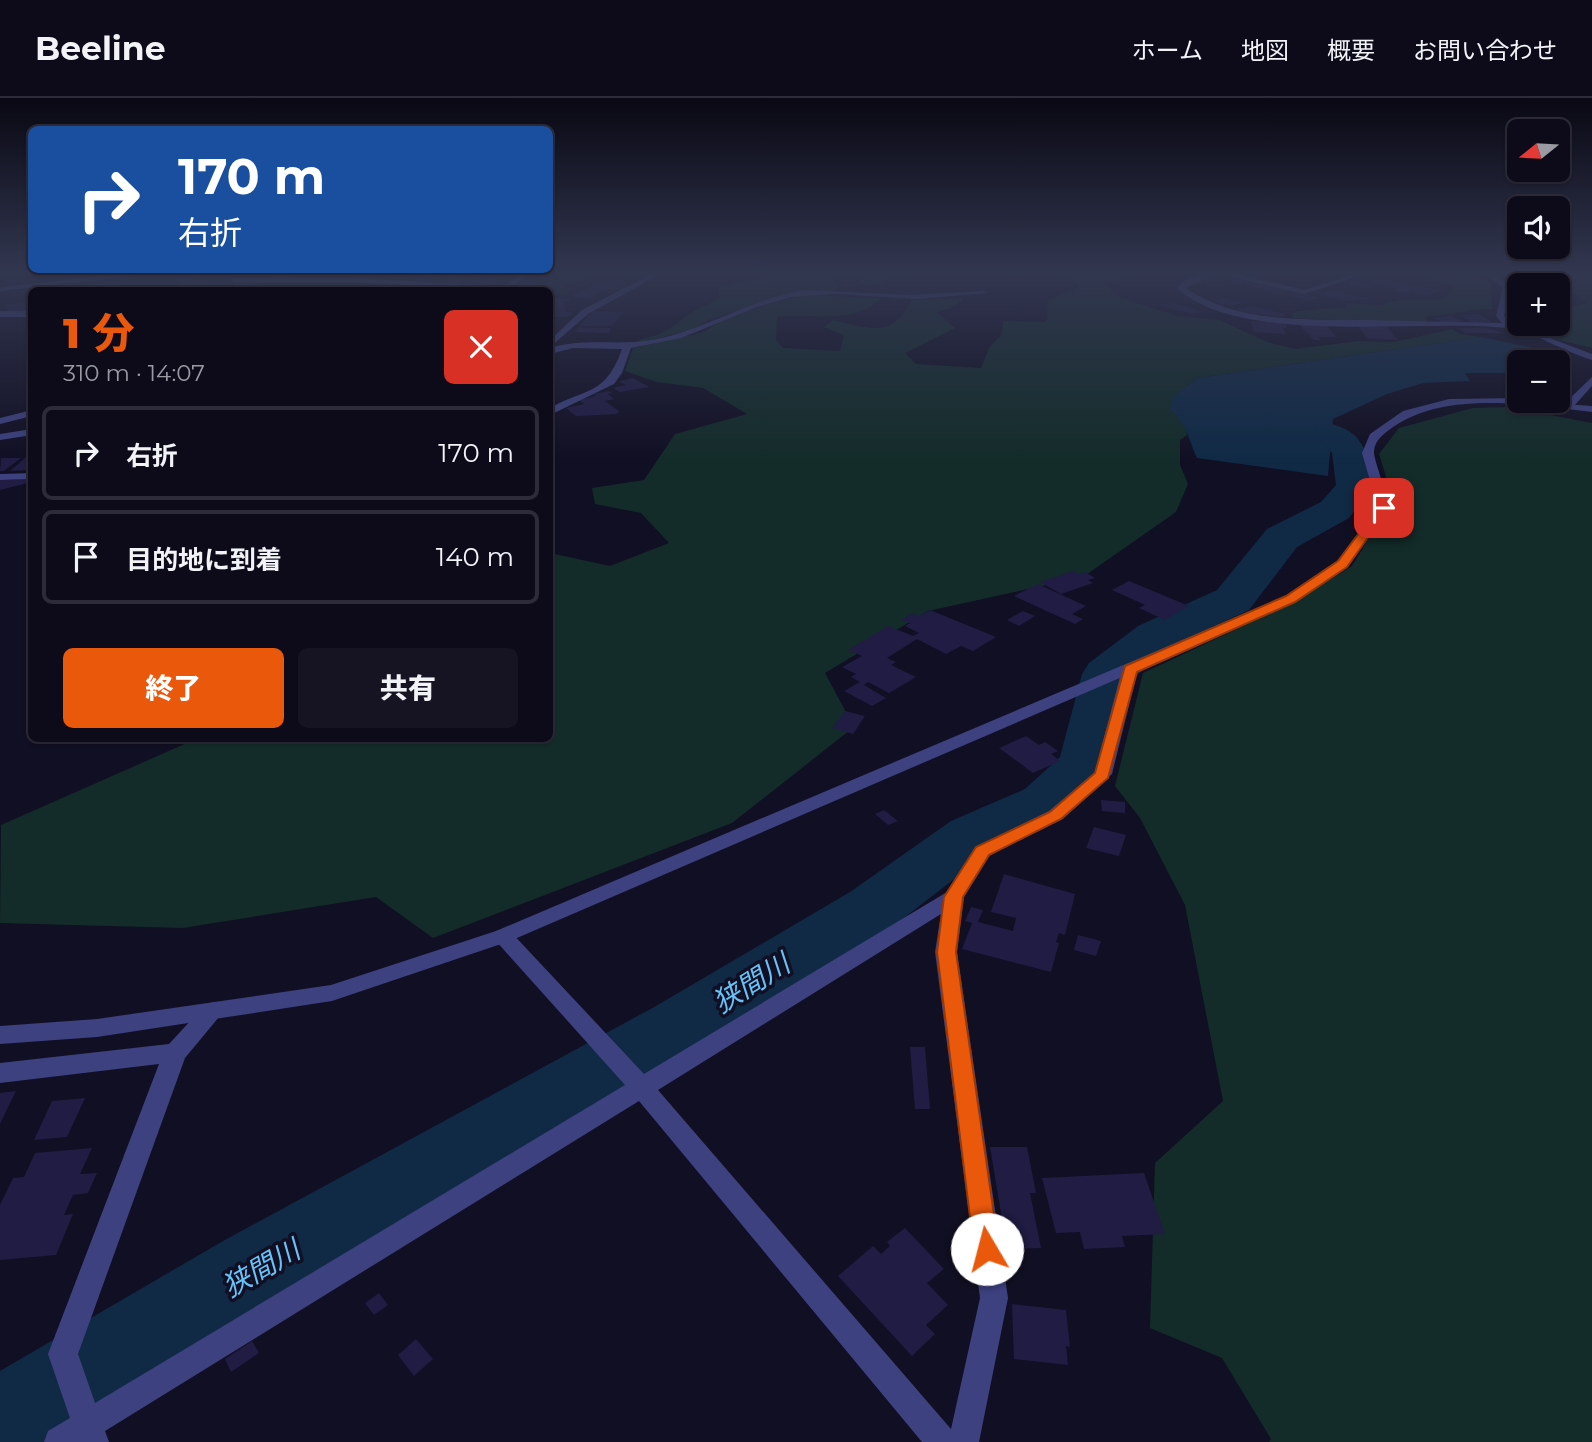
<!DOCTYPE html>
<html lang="ja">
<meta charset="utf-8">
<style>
body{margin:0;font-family:Montserrat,"Noto Sans JP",sans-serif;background:#161423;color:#f1f3f6;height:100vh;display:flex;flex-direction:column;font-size:26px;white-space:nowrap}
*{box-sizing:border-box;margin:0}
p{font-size:23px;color:#9a9ba2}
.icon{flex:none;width:38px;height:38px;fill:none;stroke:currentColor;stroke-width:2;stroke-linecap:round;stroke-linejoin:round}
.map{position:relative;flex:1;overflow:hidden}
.sheet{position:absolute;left:28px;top:189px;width:525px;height:455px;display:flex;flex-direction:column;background:#0d0b1a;border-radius:10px;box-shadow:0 2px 5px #0004,0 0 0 2px #2d2b39}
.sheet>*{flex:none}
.banner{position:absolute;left:28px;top:28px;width:525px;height:147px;border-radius:10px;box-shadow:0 2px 5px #0004,0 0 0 2px #2d2b39;background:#1a4fa0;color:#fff;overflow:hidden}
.needle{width:46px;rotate:252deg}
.tools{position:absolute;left:1507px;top:21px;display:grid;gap:14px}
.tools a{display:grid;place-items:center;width:63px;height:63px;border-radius:10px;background:#0d0b1a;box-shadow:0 2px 5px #0004,0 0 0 2px #2d2b39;font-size:35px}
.pin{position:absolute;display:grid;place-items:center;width:60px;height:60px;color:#fff;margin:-30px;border-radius:14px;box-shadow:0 4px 10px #0006}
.me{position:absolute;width:77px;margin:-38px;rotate:352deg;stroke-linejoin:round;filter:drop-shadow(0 0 5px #0008)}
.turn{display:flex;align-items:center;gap:24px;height:147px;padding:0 35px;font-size:32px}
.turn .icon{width:91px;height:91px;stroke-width:2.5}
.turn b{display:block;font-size:49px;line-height:60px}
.round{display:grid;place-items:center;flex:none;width:74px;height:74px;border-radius:10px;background:#161423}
.summary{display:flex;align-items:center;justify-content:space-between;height:119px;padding:0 35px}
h1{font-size:42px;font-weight:800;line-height:52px;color:#ea580c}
.cta{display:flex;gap:14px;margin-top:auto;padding:14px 35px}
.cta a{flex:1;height:80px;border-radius:10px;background:#ea580c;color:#fff;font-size:28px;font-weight:800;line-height:80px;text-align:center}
.cta a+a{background:#161423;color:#f1f3f6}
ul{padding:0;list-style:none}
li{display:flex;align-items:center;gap:21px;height:94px;margin:0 14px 10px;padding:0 21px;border:4px solid #2d2b39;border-radius:10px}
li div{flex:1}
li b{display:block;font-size:26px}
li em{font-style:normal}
header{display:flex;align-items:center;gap:42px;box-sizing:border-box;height:98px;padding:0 35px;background:#0d0b1a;border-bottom:2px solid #2d2b39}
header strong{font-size:33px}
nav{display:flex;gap:38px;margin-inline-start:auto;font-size:24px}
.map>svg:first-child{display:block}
</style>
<header>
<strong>Beeline</strong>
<nav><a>ホーム</a><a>地図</a><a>概要</a><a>お問い合わせ</a></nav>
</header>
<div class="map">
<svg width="1592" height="1344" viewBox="0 0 1592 1344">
<rect width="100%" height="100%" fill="#110f23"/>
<path fill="#132c29" d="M581 173H652L632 181 597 176 563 188 572 191 566 196 550 197V192H541L539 187Z
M792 173H922L866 188 856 180 834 182 839 192 784 197 709 222 693 231 636 246C642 238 653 240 661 235 671 231 677 225 685 219 694 211 709 207 720 199L718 189Z
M1063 173H1152L1106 186 1119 199 1177 218 1220 222 1267 244 1295 251 1359 243 1394 244 1452 231 1460 236 1481 239 1198 280 1174 299 1185 326 1187 337 1180 342V367L1188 386 1176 414 1083 479 928 513 825 575 854 629 732 725 433 840 376 799 183 830 0 825 1 727 196 641 550 640V455L610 468 669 445 641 415 595 406 592 390 644 382 675 336 747 316 703 290 657 284 625 273 633 250 701 235 724 222 782 202 807 197 881 200C856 228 809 214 777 219L776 242 783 250 840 253 844 237 824 229 833 222C870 230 891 242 912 202L965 200 951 210 937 214 955 230 905 255 916 266 981 270 989 250 1001 237 1003 223 1047 224 1048 202 1080 189Z
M1409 173H1451L1488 182 1491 186 1492 211C1469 211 1449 218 1426 218L1427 224 1293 220 1291 216 1298 213 1347 209V205L1380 207 1398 202H1435L1446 199 1453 189Z
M1506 173H1592V250L1535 236 1525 226 1546 231 1558 226 1572 208 1587 205 1549 181Z
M1509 309 1592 325V1344H1269L1271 1341 1222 1260 1150 1230 1155 1065 1223 1003 1185 807 1140 720 1115 688 1143 575 1293 505 1352 468 1385 414 1394 405 1379 356 1399 330 1473 310Z"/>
<path fill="#102a46" d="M1481 239 1533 250 1550 263 1519 264V279L1504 275H1465L1470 283 1423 285 1387 296 1333 321 1328 378 1197 360C1187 338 1188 328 1170 311L1173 299 1198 280Z"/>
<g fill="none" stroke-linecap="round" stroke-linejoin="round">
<path fill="#102a46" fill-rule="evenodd" d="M1331 326C1366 334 1368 359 1374 389L1349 420 1297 449 1249 512 1172 548 1131 582 1115 662 1090 695 1067 717 993 751 896 826 708 948 285 1201 64 1344H0V1273L223 1143 656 908 850 794 951 723 1025 691 1060 659 1082 576 1089 565 1138 528 1217 492 1267 431 1321 404 1336 387 1332 355 1314 336 1319 329Z"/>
</g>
<path fill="#201c43" d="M8 173H36V175L22 177H27L26 184 6 186 2 184Z
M63 173H85L84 180 60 181Z
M189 173H199L203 178 174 181 173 176Z
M428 173H434L429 177H434L424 183 408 182Z
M454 173H473L458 186 442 184 452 178 461 177H448Z
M1227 173H1258L1266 175 1252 179Z
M278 174H301L290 180H271Z
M1366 178 1425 190 1445 191 1429 197 1411 193 1404 195 1393 193 1400 191 1366 184 1361 185 1376 188 1368 190 1348 186Z
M195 180 196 182 207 181 208 184 179 186 178 181Z
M484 180 501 181H503L491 187 475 186Z
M1230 180 1275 190 1290 193 1280 196 1224 181Z
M525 182H529L539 183 529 189H535L530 192H518L524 188 515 187Z
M614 182 628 185 616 192 608 191 591 198 596 199 592 201 573 198 602 183Z
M80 184 78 188H84L83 192H58L60 187Z
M238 184 245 185H258L249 192H240L243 190 232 192 235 188H232Z
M117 185 113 191 93 192 95 186Z
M1330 192 1358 199 1376 200 1347 203 1319 196Z
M1292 194 1304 196 1318 199 1308 203 1285 196Z
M569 200V203H563L565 213H561L571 214 572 218 550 219V201Z
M1225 200 1234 203 1243 205 1230 208 1213 203Z
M32 204 28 213 4 215 7 210 4 211 6 206Z
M1175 204 1182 207 1203 214 1191 216 1158 207Z
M1253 208 1264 211 1286 216 1280 219 1236 213V211Z
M594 213 624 214 612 228H578Z
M1479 216 1492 224 1474 225 1459 217Z
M1450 218 1464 223 1445 225 1432 220Z
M1254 223 1286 225 1287 230H1283L1286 236 1254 234 1251 224Z
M1299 227H1326L1337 239H1318L1321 242H1314Z
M1358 228 1387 229 1398 242 1368 241Z
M578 229 593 230H611L609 235 575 234Z
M1457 230H1486L1505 235H1465Z
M633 280 649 289 620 294 613 290 626 287 619 283Z
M609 293 612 295 608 296 614 301 605 303 620 314 616 315 618 316 576 318 566 310 584 306 579 302 596 298 593 296Z
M26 359H32V372L10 373Z
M1 360H21L4 373H0Z
M32 381V384L0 392V382Z
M1073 473 1078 476 1085 474 1095 480 1088 482 1093 485 1061 496 1040 484Z
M1129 483 1189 508 1165 522 1139 510 1145 507 1112 492Z
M1038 486 1086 508 1072 516 1083 521 1075 526 1014 498Z
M930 512 996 539 973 553 961 548 946 556 917 541 887 560 896 564 891 567 916 579 889 595 868 584 864 587 886 600 872 608 844 593 860 584 851 579 856 576 842 569 862 558 848 552 888 528 913 538 919 535 905 528 910 525 901 522 913 515 919 518Z
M1023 513 1035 518 1019 528 1007 522Z
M845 613 865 618 853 636 832 630Z
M1026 638 1039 647 1045 644 1058 653 1051 656 1060 663 1033 675 999 650Z
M1101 702 1125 704V715L1102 713Z
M884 712 898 723 888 727 875 716Z
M1094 729 1126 737 1119 758 1086 750Z
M1004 776 1075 796 1065 837 1059 835 1056 844 1059 845 1051 874 962 851 972 825 965 823 971 809 983 812 978 824 1013 833 1016 820 991 814Z
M1078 837 1101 843 1096 858 1074 852Z
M910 949H925L930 1011H915Z
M16 993 0 1026V995Z
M85 1000 67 1039 34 1042 52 1003Z
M990 1049H1027L1036 1095H1030L1041 1150 1007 1151Z
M92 1050 80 1076 97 1075 88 1095 73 1097 64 1117 73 1116 56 1157 0 1162V1107L13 1080 24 1079 35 1055Z
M1144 1075 1165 1136 1122 1138 1125 1149 1084 1151 1080 1134 1056 1135 1042 1080Z
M905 1130 944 1171 927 1185 948 1207 926 1227 935 1236 912 1258 838 1178 873 1148 881 1156 890 1148 887 1144Z
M379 1195 388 1207 374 1217 365 1205Z
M1012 1206 1066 1212 1070 1249 1066 1248 1068 1267 1014 1261Z
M416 1241 433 1261 414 1278 398 1257Z
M252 1243 259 1255 231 1274 225 1261Z"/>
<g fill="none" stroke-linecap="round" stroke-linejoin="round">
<path fill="#3d417f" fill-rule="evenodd" d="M148 173H176L0 193 1 189Z
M525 173H533L507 192 350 184H234L230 182 234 180H350L504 188Z
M657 173H666L588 216 550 249V242L582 212Z
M1211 173H1224L1304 192 1364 173H1375L1304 196 1217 176 1186 190C1237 226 1308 221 1368 222 1413 223 1458 224 1502 225L1496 218 1503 189 1480 173H1489L1511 188 1504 218 1513 226 1592 256V262C1565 254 1534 234 1507 230 1422 220 1240 249 1177 190L1185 182Z
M806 192 909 197 983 193 987 195 918 201 835 196 791 199 755 210 681 240 631 250 622 275 614 286 550 317V310C588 289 605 298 622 251L573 250 550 256V250C585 239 621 249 657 241 708 230 753 200 806 192Z
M0 213H32V219H0Z
M1592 279V288L1573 309H1565V305Z
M32 312V318L0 326V320Z
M32 331V337L0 342V336Z
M32 375V381L0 382V376Z
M1130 566 1138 571 1112 676 1063 721 990 757 964 799 957 854 1008 1200 979 1344H922L639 1003 105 1333 109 1344H44L48 1333 70 1320 48 1256 159 966 0 985V965L169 946 205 907 213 904 221 907 224 913 185 960 78 1256 95 1305 625 987 496 843 493 838 496 833 503 831 510 833 644 976 947 794 976 749 1049 713 1095 674 1122 571ZM941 816 935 854 980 1200 951 1331 658 992Z"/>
<path fill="#3d417f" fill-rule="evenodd" d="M1519 300V303L1592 308V314C1530 307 1447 292 1393 329 1384 336 1375 341 1374 353 1373 360 1388 399 1390 410L1347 469 1296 504 510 843 332 903 97 939 0 946V928L97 921 331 887 496 833 1286 498 1337 463 1378 410 1362 355 1370 336 1403 313 1449 301Z"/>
</g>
<linearGradient id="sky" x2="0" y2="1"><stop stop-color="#090813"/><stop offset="0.48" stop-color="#323750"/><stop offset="1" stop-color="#323750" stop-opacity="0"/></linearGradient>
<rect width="1592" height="362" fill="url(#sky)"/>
<path fill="#ea580c" stroke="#983908" stroke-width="2" d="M1380 407 1389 410 1347 469 1295 504 1137 574 1108 680 1061 721 989 757 963 799 956 854 999 1151 995 1159 987 1163 978 1159 974 1151 937 854 944 799 976 749 1050 714 1095 675 1125 568 1286 498 1338 463Z"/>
<g text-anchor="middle" stroke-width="7" stroke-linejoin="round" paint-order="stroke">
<g font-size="28" font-style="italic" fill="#67c3f7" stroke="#110f23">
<text transform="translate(751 885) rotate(-32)" y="10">狭間川</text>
<text transform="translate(261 1170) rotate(-30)" y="10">狭間川</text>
</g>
</g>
</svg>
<div class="tools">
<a><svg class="needle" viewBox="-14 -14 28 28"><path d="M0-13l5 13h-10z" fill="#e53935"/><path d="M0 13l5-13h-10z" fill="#9a9ba2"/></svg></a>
<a><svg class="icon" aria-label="sound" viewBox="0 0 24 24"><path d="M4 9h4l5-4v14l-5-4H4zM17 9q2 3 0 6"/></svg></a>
<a>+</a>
<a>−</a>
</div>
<div class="pin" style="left:1384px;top:410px;background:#d93025"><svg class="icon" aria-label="arrive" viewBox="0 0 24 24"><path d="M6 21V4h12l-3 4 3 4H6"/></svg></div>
<svg class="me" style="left:987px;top:1151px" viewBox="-20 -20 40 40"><circle r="19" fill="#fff"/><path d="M0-13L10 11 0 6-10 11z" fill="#ea580c"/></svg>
<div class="banner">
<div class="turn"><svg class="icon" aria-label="right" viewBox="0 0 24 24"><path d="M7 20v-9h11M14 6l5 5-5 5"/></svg><div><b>170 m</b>右折</div></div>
</div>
<section class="sheet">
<div class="summary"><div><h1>1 分</h1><p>310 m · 14:07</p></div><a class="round" style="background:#d93025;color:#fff"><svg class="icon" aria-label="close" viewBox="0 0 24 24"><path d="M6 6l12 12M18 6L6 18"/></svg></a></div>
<ul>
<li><svg class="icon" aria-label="right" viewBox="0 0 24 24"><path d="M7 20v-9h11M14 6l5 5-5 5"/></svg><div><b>右折</b></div><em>170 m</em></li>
<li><svg class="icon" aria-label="arrive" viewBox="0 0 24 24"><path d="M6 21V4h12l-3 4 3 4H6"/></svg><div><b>目的地に到着</b></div><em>140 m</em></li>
</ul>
<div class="cta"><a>終了</a><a>共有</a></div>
</section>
</div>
